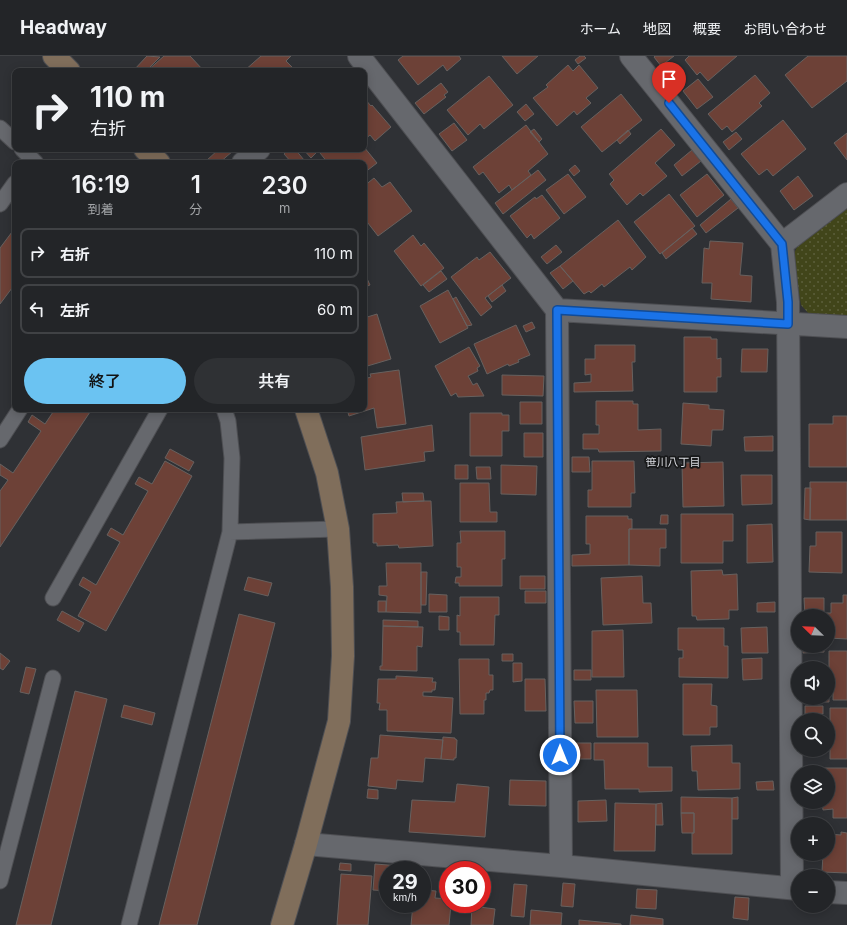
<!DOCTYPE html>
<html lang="ja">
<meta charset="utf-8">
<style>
body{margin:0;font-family:Inter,"Noto Sans JP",sans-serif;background:#2f3134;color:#f1f3f6;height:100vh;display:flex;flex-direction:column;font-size:15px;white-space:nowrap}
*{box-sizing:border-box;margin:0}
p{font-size:13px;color:#a3a5a8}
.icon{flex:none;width:22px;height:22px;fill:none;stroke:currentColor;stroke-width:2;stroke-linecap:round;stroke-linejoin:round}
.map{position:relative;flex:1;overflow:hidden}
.details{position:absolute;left:12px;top:104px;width:355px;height:252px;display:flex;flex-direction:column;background:#232528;border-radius:8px;box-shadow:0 2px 10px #0003,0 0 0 1px #404245}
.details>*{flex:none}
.guide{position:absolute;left:12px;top:12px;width:355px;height:84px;border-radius:8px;box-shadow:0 2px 10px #0003,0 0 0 1px #404245;background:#232528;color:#f1f3f6;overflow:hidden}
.needle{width:26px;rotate:293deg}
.fabs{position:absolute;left:791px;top:553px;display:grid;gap:8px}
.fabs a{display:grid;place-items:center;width:44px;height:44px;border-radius:50%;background:#232528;box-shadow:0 2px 10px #0003,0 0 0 1px #404245;font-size:20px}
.speed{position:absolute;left:379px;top:805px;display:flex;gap:8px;font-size:20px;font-weight:700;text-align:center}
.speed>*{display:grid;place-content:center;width:52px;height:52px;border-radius:50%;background:#232528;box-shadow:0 2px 10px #0003,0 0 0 1px #404245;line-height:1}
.speed small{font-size:10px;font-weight:400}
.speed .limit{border:6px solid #d22;background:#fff;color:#111}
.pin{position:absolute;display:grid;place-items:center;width:34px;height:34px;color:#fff;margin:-41px -17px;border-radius:50% 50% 50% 0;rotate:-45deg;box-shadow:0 0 4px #0007}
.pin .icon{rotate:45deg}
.me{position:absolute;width:44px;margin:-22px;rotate:0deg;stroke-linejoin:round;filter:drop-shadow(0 0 3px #0008)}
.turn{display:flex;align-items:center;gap:14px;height:84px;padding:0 12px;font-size:18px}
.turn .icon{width:52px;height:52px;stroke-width:2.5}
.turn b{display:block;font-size:28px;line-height:34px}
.eta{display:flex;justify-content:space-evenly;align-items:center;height:68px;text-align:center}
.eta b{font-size:24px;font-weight:600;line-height:28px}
.button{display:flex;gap:8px;margin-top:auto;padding:8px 12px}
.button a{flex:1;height:46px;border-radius:24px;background:#6bc3f2;color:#111;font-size:16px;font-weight:600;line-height:46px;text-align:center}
.button a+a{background:#2f3134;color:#f1f3f6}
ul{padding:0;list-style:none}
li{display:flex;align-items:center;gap:12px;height:50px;margin:0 8px 6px;padding:0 4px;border:2px solid #404245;border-radius:8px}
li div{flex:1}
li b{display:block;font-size:15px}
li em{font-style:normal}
header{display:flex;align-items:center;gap:24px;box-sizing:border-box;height:56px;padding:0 20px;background:#232528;border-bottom:1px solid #404245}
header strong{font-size:19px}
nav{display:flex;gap:22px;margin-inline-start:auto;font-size:14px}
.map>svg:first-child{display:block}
</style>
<header>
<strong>Headway</strong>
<nav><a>ホーム</a><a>地図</a><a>概要</a><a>お問い合わせ</a></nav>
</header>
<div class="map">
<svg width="847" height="869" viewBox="0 0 847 869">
<defs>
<pattern id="park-dots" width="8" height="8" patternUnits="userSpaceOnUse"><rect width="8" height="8" fill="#41451a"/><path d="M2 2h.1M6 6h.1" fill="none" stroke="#5c5f3b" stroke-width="1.8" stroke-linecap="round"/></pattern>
</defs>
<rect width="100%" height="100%" fill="#2f3135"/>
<path fill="url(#park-dots)" d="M847 153V260L809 258 801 249 793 200 797 191Z"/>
<path fill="#6d4137" stroke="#67615f" d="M147 0 160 1 146 15H133Z
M164 0H190L204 15H147Z
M261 0H291L286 5 296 15H244Z
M403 0H459L461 3 447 15 443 9 418 29 398 4Z
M502 0H538L517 18Z
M580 0H584L586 2 578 8 575 4Z
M655 0H674L661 10 654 1Z
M689 0H737L708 25 700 16 697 19 685 4Z
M808 0H847V25L812 52 785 19Z
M568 9 573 15 579 9 598 32 586 42 591 47 577 59 574 55 557 70 533 42 548 31 546 29Z
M755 19 770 37 759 47 762 50 732 76 727 70 722 74 708 58Z
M489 20 513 49 484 73 480 68 468 79 447 54Z
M698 23 713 41 697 53 683 35Z
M441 27 448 36 444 39 446 41 424 58 415 47Z
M621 38 642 64 602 96 581 71Z
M364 42 371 50 372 49 391 71 375 85 370 79 364 84Z
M526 48 534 58 525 65 517 56Z
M783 64 806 93 773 120 767 113 759 119 741 98Z
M454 67 467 84 452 95 439 78Z
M526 69 548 98 528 115 531 119 512 134 509 129 499 137 483 116 479 119 473 111Z
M534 73 542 83 539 86 530 76Z
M661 73 675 89 655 107 667 120 643 140 640 137 627 149 610 128 614 124 609 118Z
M628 74 631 78 620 88 617 84Z
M736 76 742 83 729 94 723 86Z
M847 77V104L834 87Z
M364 91 377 107 364 117V107H328L320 97 325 93H364Z
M219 93H231L233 95 219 107H207L206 105Z
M289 93H295L304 104 300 107H292L284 98Z
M303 93H314L317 96 311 102Z
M692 94 701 105 682 120 674 109Z
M575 109 580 115 574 120 569 114Z
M538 114 546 124 503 158 495 147Z
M568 118 586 141 564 158 546 134Z
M707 118 724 139 697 161 680 139Z
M798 120 813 140 794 154 780 135Z
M374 122 382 131 390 126 412 155 378 180 364 162V130Z
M669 138 695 170 660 198 634 166Z
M542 139 560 162 534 183 531 178 527 182 510 160 535 141 536 143Z
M731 143 738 152 706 177 700 169Z
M618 164 646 201 632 214 630 211 604 231 602 228 591 237 589 235 584 238 560 210Z
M15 172V228L0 248V192Z
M692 172 697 178 666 203 662 197Z
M413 179 421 190 424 187 444 212 421 230 394 195Z
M710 185 743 187 740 219 752 220 751 246 711 243 712 227H702L704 192 709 193Z
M556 189 562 196 547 208 541 201Z
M490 196 511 222 485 242 492 251 481 260 451 221 477 201 479 204Z
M560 210 573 225 563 233 550 217Z
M441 215 447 223 429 236 423 229Z
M364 216 370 229 365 231 367 235 364 237Z
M502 229 506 235 492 246 488 240Z
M448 234 468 272 440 287 420 250Z
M456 241 472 269 467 270 453 243Z
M377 258 391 303 364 311V262Z
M532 266 535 272 526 276 523 270Z
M516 269 530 299 518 304 519 306 509 310 508 308 487 318 474 288Z
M684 281H711V283H717V303L721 302V321H717V336H684Z
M595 289H635V306H632L633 335 574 336V327L591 326V318L585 319V303H595Z
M469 291 480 310 477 312 478 315 468 320 473 329 477 327 484 340 458 341 456 337 451 340 435 310Z
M742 293H768L767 316H741Z
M399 314 406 368 377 372 374 352 349 360 347 353H364V323L371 321 370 318Z
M502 319 544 320 543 340 502 339Z
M596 345H633V348H638V374L661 373V395L599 396 598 393H583V378H599V369H596Z
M520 346H542V368H520Z
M683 347 709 349V353L724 354 723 374H712L711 390 681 388Z
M55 353H92L0 491V435L8 424 0 419V408L13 417 41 375 28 366 32 359 45 368Z
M470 357H502V359H509V375H502V400H470Z
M833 360H847V411H809V368H833Z
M432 369 434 395 424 396 425 405 365 414 361 381Z
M524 377H543V401H524Z
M773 380V395H745L744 381Z
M170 393 194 406 189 415 165 402Z
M572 401H589L590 416H572Z
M657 404H666L667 410H657Z
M165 405 192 420 106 575 78 560 91 536 79 529 83 521 96 529 120 486 107 479 111 472 123 479 148 435 135 428 139 421 152 428Z
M592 405H634L635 437H631V451H588V434H592Z
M723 406 724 450 683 451 682 407Z
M455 409H468V423H455Z
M501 409 537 410 536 439 501 438Z
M476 411H490L491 423H477Z
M741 419H772V448L742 449Z
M810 426H847V464H810Z
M460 427H489L490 456H497V466H460Z
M805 432H811L810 464 804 463Z
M402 437H423L424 445 403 446Z
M424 445H431L433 490 399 492 398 489 377 490V487H373V458L397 457 396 446Z
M681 458H733V485H723V507H681Z
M661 459H668V468H660Z
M586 460H628V463H632V473H629V509L572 510V499L590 498V488H586Z
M772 468 773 506 747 507V469Z
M629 473H666V492H660V510L629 509Z
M460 475H505V503H502V530H459V527H455L456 521H461V511H457V487H461Z
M816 476H842V517L809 516 810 490H816Z
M386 507H421V557L386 556 387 540 379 539V530H387Z
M722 514 723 519 737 518 738 554H729V563L697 564 696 560H692L691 515Z
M421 516H427L426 549H421Z
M520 520H545V533H520Z
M642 520 643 547H651L652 567 603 569 601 522Z
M248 521 272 527 268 540 244 534Z
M525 535H546V547H525Z
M429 538 447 539V556H429Z
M843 539H847V583L828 582V560H824V557H831V547H843Z
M460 541H499V559H495L494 589H460V576H457V559L460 560Z
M804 542H824V560H805Z
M378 545H386V556H378Z
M775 546V556H757V547Z
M62 555 84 567 79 576 57 564Z
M239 558 275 567 197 869H159Z
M439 560 449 561V574H439Z
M383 564 418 565V571L383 570Z
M383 570 423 571 422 591 417 590V615L380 614V610H382Z
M767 571 768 597H742L741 572Z
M678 572H724V590H728V622L679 621V602H683V594H678Z
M623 574 624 621H592V575Z
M803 590H824V596L803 597Z
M829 595H847V644H833V636H829Z
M0 597 10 605 3 614 0 612Z
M502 598H513V605H502Z
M762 602V623L743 624 742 603Z
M459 603H489V619H493V634H490L489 637H486V644H484V658H460Z
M513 607H522V625L513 626Z
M26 611 36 613 29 638 20 636Z
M574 614H591V624H574Z
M396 620 433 622 432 626H436L435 634H432V636H423V640L453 642 451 677 387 675V654H379L380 647H377L378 623H396Z
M525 623H545L546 655H525Z
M683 628H712L711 649 717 650V671H710V679H683Z
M596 634H637L638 681H597Z
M828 634H829V646H804V642H828Z
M75 635 107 643 51 869H16Z
M574 645H593V667H575Z
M124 649 155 657 152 669 121 661Z
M805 650H823V658H805Z
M830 652H847V703H830Z
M380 679 443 684 441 703 425 702 423 726 397 724 396 733 368 730 371 702H378Z
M443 681 455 682V683L457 684 456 702H454V704L441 703Z
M574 687H591V703H574Z
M594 687H648V711H672V735L639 736V733H605L604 704H594Z
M732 689V707H740V733L698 734 697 715H692L691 690Z
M822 712H847V762H833V753L823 754 822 746H828V716H822Z
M510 724 546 725V750L509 749Z
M773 725 774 734H757L756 726Z
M457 728 489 731 485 781 409 776 412 744 455 746Z
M368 733 378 734V743L367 742Z
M681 741 732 742V798H692V777H694V757H681Z
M738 741V763H732V742Z
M606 744 607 765 578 766V745Z
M615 747 656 748 655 795H614Z
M662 747 663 769H656V748Z
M681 757H694V777H682Z
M841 776 847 777V817L822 816 823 798H828V778L841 779Z
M340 807 351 808V815L339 814Z
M375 808 401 810V814H388V835L373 834Z
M341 818 372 820 368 869H337Z
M563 827 575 828 573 851 561 850Z
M514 828 527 829 524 861 511 860Z
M637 833 657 834 656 853 636 852Z
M424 834 436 835 435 842 448 843V848H451L449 869H411L413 848H422Z
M735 841 749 842 748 864 733 862Z
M472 850 495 853 493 869H471Z
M531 854 562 857 561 869H530Z
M631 859 663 863V869H630Z
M579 864 621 868V869H579Z"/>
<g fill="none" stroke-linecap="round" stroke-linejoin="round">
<g stroke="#4e4f53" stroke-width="17">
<path id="lane" d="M0 72 15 86
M22 93 36 107
M0 148 15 127
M0 384 20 353
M230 476 338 473
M53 542 160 353
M0 825 53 622
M129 869 230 476 232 402 228 365 224 353"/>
</g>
<g stroke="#4e4f53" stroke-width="24">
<path id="street" d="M359 0 557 254 561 810
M631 0 782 188 788 246 792 832
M243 107 259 93
M782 188 847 138
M557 254 847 271
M306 788 561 810 798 833
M828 836 847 837"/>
</g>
<g stroke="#4e4f53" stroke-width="24">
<path id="secondary" d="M54 0 69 15
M145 93 159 107
M282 869 306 788 339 665 343 600 342 531 338 473 327 417 306 353"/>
</g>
<use href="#lane" stroke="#66686d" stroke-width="15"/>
<use href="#street" stroke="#66686d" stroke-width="22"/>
<use href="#secondary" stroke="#806e5b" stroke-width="22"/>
</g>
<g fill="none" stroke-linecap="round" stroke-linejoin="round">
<g stroke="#114b97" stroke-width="10">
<path id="route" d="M560 699 557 254 788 268V246L782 188 669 47"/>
</g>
<use href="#route" stroke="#1a73e8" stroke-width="7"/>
</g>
<g text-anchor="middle" stroke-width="3.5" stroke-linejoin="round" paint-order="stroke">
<g font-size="11" fill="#dcdee4" stroke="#18191a">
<text x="673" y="410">笹川八丁目</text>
</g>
</g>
</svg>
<div class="fabs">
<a><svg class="needle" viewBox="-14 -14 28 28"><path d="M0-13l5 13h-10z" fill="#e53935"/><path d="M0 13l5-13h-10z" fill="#a3a5a8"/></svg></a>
<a><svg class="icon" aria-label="sound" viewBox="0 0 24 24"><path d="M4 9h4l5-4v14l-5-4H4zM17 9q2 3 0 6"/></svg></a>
<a><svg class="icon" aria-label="search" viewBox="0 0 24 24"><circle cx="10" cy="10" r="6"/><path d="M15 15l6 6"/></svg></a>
<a><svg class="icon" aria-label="layers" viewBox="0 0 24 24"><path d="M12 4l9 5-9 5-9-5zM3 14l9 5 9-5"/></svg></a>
<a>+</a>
<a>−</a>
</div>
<div class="speed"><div>29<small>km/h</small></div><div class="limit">30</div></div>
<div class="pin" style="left:669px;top:47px;background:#d93025"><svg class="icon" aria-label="arrive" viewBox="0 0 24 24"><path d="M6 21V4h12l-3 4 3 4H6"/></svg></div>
<svg class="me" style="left:560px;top:699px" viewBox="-20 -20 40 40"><circle r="17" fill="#1a73e8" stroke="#fff" stroke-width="3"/><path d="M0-11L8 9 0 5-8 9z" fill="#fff"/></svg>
<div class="guide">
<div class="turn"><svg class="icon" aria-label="right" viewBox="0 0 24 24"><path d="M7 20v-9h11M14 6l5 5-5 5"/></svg><div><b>110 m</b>右折</div></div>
</div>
<section class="details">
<div class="eta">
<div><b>16:19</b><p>到着</p></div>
<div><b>1</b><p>分</p></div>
<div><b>230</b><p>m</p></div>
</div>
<ul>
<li><svg class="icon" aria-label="right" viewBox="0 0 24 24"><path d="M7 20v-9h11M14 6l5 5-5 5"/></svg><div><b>右折</b></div><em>110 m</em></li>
<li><svg class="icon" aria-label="left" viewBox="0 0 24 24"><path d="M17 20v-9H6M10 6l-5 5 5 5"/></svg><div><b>左折</b></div><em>60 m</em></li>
</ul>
<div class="button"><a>終了</a><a>共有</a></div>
</section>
</div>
